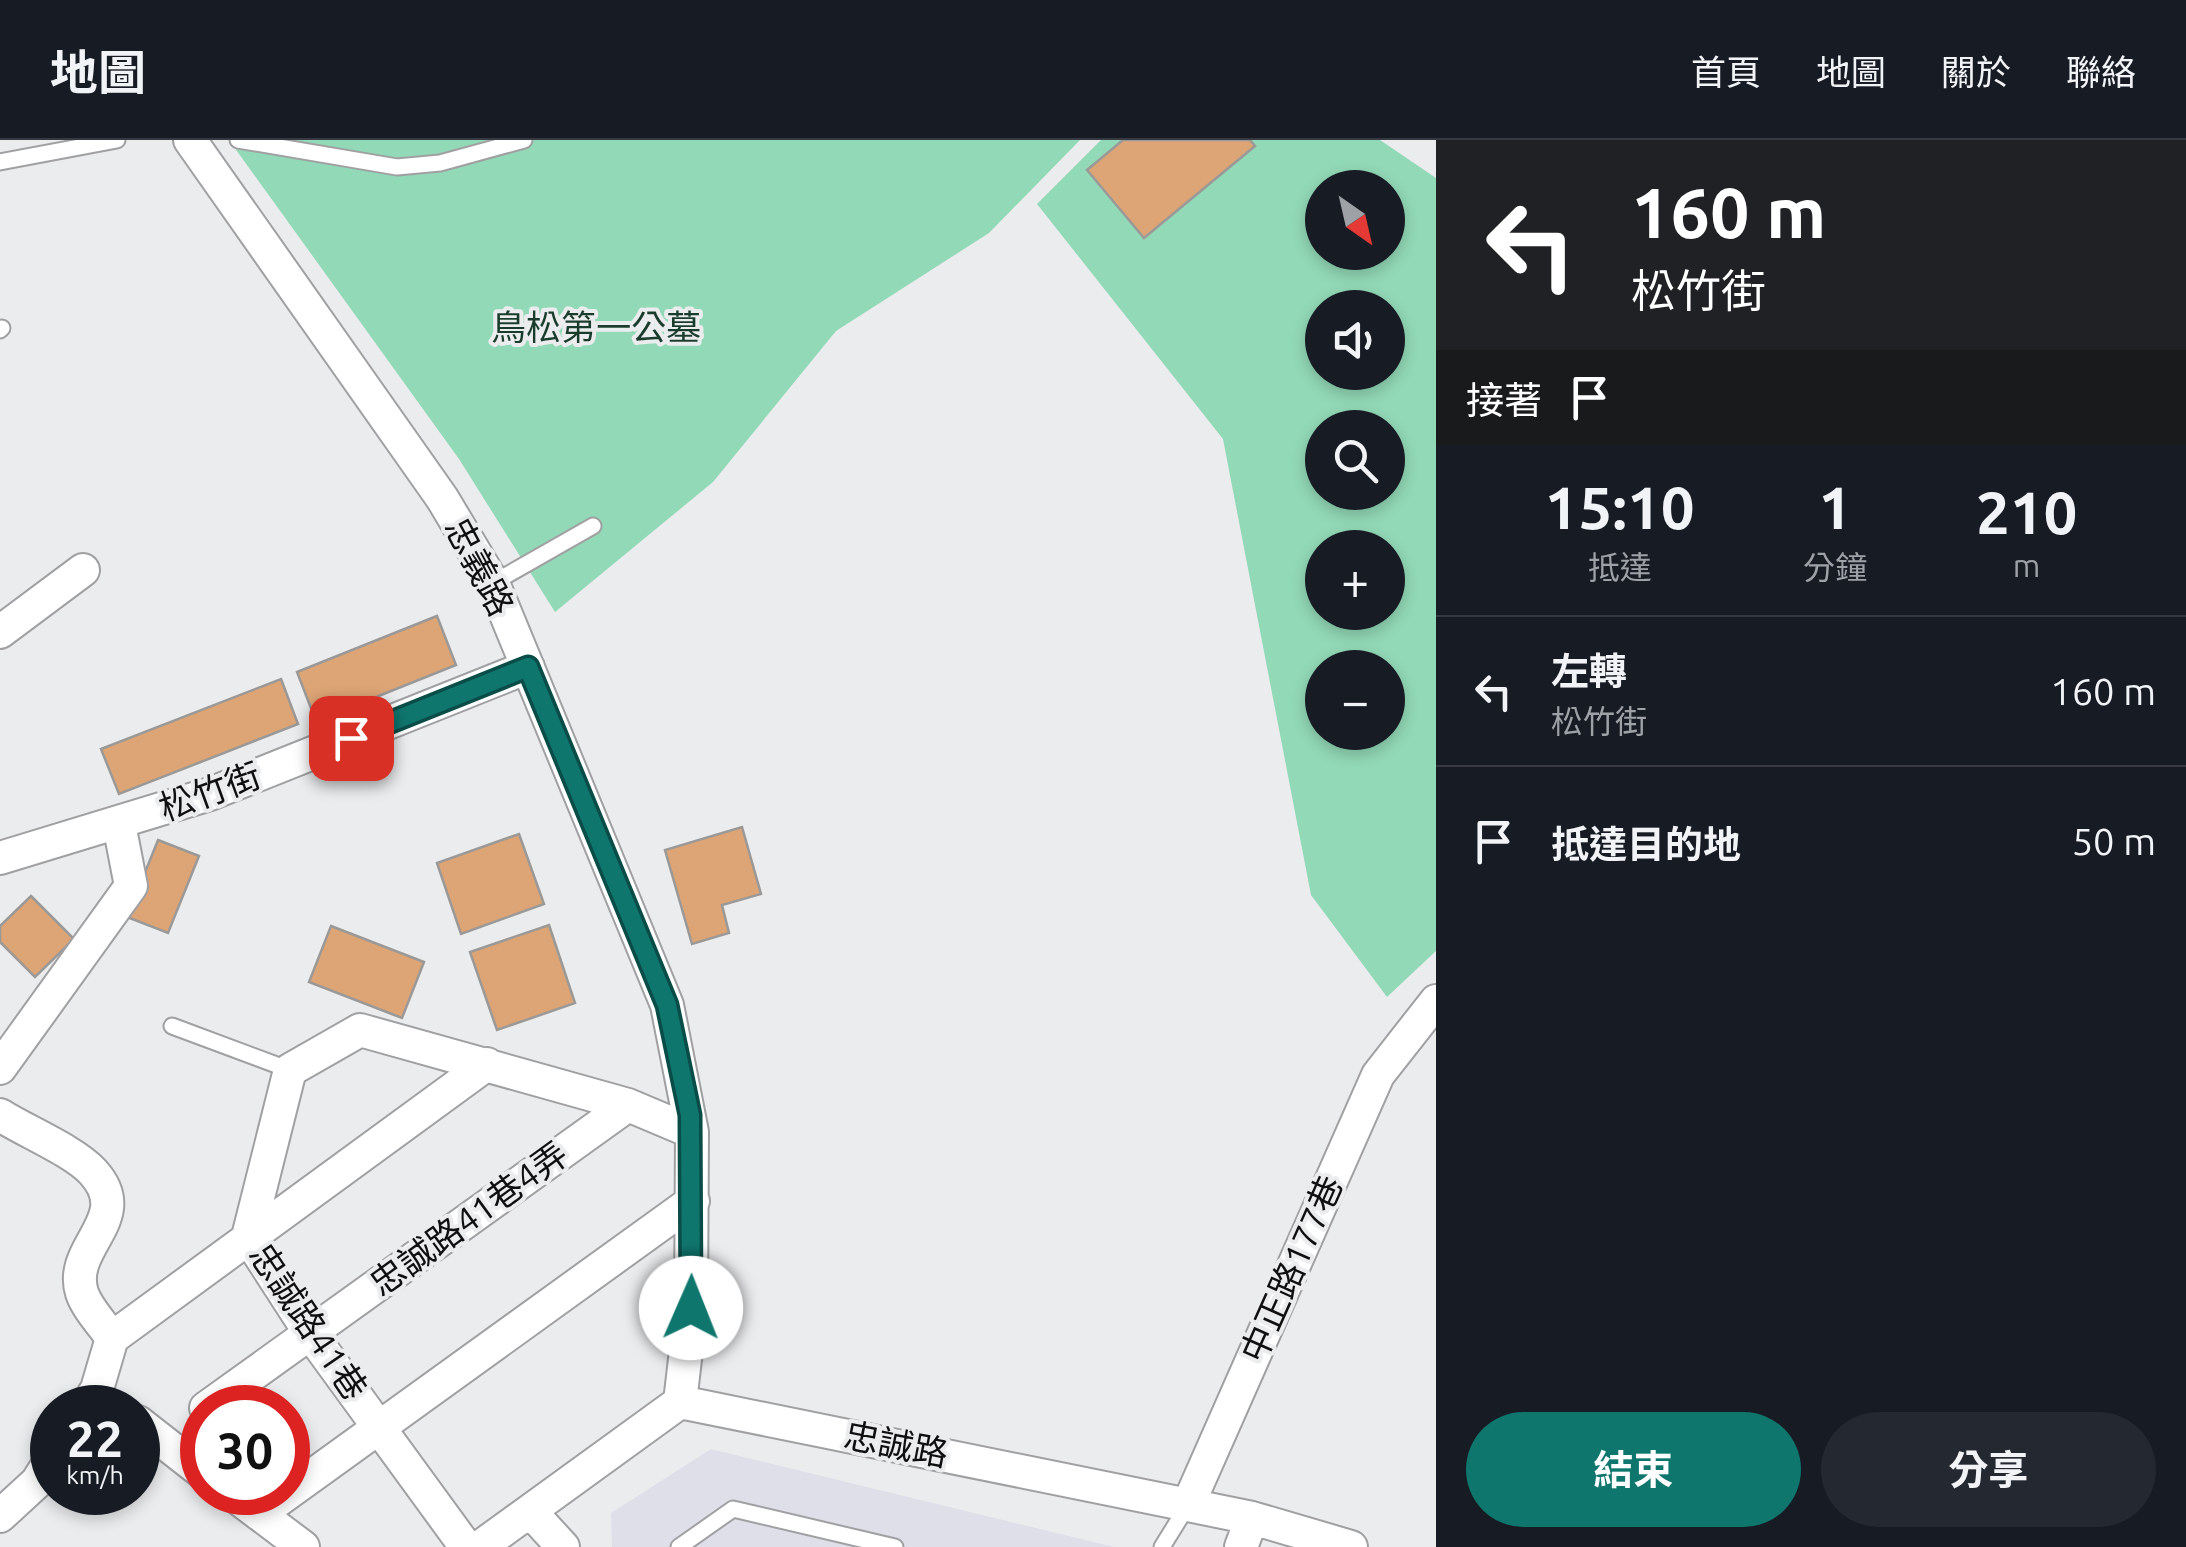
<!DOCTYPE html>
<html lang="zh-TW">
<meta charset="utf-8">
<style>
body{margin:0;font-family:Ubuntu,"Noto Sans TC",sans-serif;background:#242831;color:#f1f3f6;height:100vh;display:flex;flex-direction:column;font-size:38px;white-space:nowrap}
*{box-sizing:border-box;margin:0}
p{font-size:32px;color:#9ea1a6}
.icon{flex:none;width:55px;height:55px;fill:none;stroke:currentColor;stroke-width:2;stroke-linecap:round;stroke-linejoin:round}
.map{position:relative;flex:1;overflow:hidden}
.side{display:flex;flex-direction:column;background:#171b24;width:750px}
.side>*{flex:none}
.top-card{background:#202124;color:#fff;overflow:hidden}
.needle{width:65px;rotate:146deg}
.buttons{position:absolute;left:1305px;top:30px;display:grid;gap:20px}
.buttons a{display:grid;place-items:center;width:100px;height:100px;border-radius:50%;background:#171b24;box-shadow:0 5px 15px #0003;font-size:50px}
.speed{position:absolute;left:30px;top:1245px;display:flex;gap:20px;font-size:50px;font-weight:700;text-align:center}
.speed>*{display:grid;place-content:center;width:130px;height:130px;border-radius:50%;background:#171b24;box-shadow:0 5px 15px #0003;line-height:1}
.speed small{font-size:25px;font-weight:400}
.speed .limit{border:15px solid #d22;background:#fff;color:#111}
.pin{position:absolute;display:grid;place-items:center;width:85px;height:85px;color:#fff;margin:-42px;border-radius:20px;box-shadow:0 5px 15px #0006}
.me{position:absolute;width:110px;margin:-55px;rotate:1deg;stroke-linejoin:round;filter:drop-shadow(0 0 8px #0008)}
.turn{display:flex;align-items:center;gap:35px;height:210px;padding:0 30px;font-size:45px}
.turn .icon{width:130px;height:130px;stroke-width:2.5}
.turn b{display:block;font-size:70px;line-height:85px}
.then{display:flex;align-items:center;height:95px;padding:0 30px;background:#0003;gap:20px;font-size:38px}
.eta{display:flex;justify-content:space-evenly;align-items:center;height:170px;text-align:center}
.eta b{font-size:60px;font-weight:700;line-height:70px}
.cta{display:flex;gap:20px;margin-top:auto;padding:20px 30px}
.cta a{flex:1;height:115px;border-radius:60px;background:#0f766e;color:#fff;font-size:40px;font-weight:700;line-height:115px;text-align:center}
.cta a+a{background:#242831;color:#f1f3f6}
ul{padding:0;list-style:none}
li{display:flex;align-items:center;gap:30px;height:150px;padding:0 30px;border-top:2px solid #363941}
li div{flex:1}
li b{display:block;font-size:38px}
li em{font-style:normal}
header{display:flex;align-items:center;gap:60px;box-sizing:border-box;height:140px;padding:0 50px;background:#171b24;border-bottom:2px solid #363941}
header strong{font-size:48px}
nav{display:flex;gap:55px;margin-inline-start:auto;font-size:35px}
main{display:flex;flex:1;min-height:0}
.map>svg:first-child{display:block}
</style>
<header>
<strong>地圖</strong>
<nav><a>首頁</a><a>地圖</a><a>關於</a><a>聯絡</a></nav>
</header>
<main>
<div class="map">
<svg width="1436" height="1407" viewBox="0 0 1436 1407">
<rect width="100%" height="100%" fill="#ebecee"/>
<path fill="#dedfe9" d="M711 1309 1114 1407H612L611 1373Z"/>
<path fill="#92d9b7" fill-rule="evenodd" d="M229 0H1080L989 93 836 191 713 342 555 472 459 319Z
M1101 0H1380L1436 38V811L1387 857 1311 755 1223 299 1037 64ZM1322 48H1388V112H1322ZM1322 168H1388V232H1322ZM1322 288H1388V352H1322ZM1322 408H1388V472H1322ZM1322 528H1388V592H1322Z"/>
<path fill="#dda576" stroke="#9b9997" stroke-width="2.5" d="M1123 0H1250L1255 6 1144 98 1087 30Z
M437 476 456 525 316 581 297 532Z
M281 539 298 584 119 654 101 609Z
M742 687 761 754 722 765 729 793 692 804 665 710Z
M519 694 544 764 461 794 437 723Z
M158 700 199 716 168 793 127 777Z
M31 756 74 799 35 837 0 802V786Z
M549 785 575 863 497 890 470 812Z
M331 786 424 822 402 878 309 842Z"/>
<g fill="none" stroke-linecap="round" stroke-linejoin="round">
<g stroke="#a0a0a3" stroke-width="19">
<path id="service" d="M238 0 397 27 440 23 524 0
M0 22 117 0
M0 190 2 188
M493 443 593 386
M172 886 290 930
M679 1407 733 1369 895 1407
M1162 1407 1188 1365"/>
</g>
<g stroke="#a0a0a3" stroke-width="36">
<path id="minor" d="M190 0 442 358 493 443 667 865 692 992 691 1168 680 1262
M0 492 83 430
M0 718 210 654 528 527
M0 928 131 746 119 684
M0 975C25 991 74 1011 93 1032 136 1079 67 1106 82 1153 87 1168 103 1185 112 1198L97 1249 85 1268
M112 1198 487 924
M206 1268 628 965
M138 1282 202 1332
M230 1352 303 1407
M1188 1365 1378 935 1436 861
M530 1371 563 1407
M259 1374 693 1061
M0 1376 37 1342 52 1318
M466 1407 310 1193 248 1097 290 930 360 890 628 965 692 992
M480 1407 680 1262 1252 1378 1351 1407
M1241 1407 1252 1378"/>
</g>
<use href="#service" stroke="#fff" stroke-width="15"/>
<use href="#minor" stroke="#fff" stroke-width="32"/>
</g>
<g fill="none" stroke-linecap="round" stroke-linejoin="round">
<g stroke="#0a4d48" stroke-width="25">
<path id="route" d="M351 598 528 527 667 865 690 975 691 1168"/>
</g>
<use href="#route" stroke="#0f766e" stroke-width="18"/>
</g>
<g text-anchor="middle" stroke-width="8" stroke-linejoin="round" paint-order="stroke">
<g font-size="35" fill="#1a3c2d" stroke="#ebecee">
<text x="596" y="200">鳥松第一公墓</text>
</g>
<g font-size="35" fill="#0f0f10" stroke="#ebecee">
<text transform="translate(479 427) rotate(62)" y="12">忠義路</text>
<text transform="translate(210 652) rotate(-20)" y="12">松竹街</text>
<text transform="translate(469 1079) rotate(-36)" y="12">忠誠路41巷4弄</text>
<text transform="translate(1292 1129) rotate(-66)" y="12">中正路177巷</text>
<text transform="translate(308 1182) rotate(56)" y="12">忠誠路41巷</text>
<text transform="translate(896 1305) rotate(11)" y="12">忠誠路</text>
</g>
</g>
</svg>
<div class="buttons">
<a><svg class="needle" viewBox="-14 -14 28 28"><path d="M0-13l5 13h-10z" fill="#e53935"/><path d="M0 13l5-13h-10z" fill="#9ea1a6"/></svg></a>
<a><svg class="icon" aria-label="sound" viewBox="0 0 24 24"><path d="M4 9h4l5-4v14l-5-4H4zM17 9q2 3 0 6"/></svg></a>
<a><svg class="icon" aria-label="search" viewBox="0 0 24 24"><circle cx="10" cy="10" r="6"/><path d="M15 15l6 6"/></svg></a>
<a>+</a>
<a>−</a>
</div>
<div class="speed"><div>22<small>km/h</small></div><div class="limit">30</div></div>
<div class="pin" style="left:351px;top:598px;background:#d93025"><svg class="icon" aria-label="arrive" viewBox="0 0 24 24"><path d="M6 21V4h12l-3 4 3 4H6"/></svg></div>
<svg class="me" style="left:691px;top:1168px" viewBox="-20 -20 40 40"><circle r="19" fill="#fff"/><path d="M0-13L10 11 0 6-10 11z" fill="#0f766e"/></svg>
</div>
<section class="side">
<div class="top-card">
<div class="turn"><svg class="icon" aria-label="left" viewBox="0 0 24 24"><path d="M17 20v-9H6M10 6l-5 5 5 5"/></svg><div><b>160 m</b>松竹街</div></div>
<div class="then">接著<svg class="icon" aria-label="arrive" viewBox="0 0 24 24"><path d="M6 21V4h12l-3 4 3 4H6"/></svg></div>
</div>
<div class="eta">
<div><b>15:10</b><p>抵達</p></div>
<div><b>1</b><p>分鐘</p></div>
<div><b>210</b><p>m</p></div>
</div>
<ul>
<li><svg class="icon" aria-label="left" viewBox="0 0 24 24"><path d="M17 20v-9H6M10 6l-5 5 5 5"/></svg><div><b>左轉</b><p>松竹街</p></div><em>160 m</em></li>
<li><svg class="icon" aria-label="arrive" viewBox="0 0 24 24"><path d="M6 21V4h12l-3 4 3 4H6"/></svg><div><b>抵達目的地</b></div><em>50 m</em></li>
</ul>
<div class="cta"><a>結束</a><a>分享</a></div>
</section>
</main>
